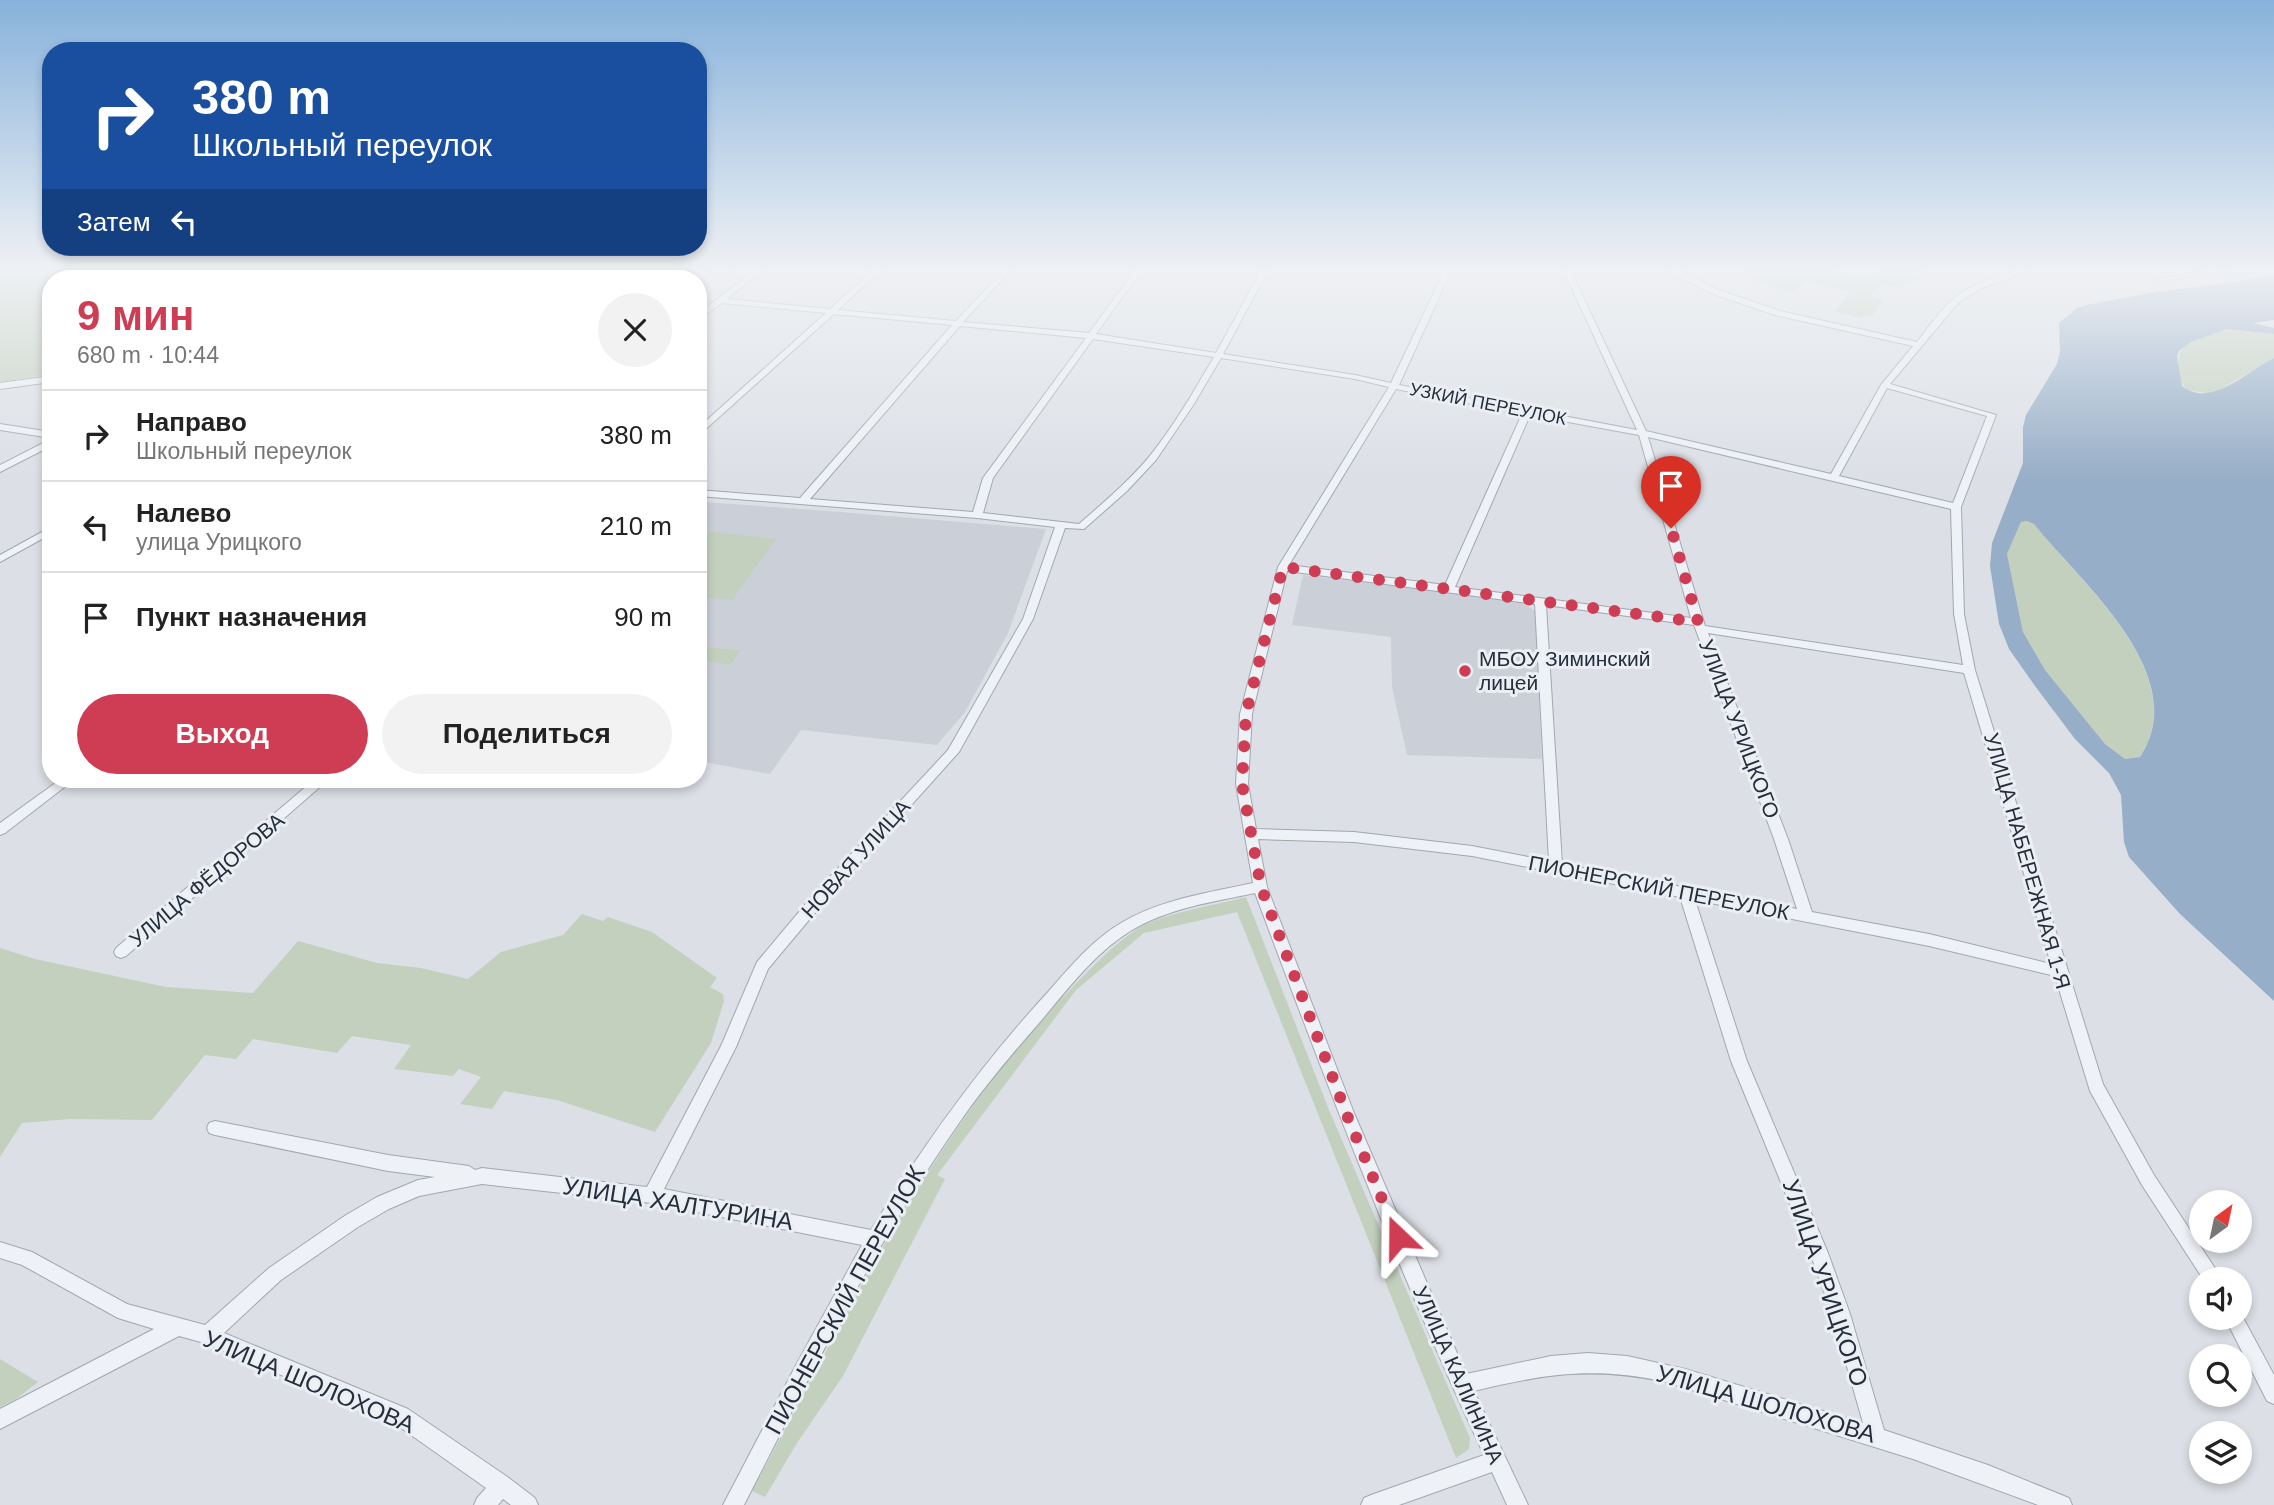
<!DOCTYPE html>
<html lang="ru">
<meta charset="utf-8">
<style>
body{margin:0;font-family:Arial,sans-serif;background:#f2f2f2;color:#222;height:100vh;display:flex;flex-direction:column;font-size:26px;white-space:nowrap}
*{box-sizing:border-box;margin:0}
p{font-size:23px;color:#767676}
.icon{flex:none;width:38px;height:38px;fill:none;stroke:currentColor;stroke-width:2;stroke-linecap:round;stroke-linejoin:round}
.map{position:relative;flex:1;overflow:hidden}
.sheet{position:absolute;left:42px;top:270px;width:665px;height:518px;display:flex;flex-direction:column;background:#fff;border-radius:28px;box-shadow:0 4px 10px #0003}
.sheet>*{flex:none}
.hud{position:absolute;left:42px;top:42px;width:665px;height:214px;border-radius:28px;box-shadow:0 4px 10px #0003;background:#1a4fa0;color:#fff;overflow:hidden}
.needle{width:46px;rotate:33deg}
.fabs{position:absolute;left:2189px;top:1190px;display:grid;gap:14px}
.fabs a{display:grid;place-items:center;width:63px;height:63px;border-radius:50%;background:#fff;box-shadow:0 4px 10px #0003;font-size:35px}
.pin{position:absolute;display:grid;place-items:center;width:60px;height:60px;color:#fff;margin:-72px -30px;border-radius:50% 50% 50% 0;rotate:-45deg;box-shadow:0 0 7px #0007}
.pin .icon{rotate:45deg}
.me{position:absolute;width:77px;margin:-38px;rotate:337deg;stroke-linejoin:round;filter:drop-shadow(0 0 5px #0008)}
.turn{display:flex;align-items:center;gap:24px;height:147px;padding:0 35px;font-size:32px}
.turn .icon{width:91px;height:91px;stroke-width:2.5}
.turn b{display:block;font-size:49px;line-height:60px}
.then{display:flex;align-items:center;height:66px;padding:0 35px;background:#0003;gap:14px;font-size:26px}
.round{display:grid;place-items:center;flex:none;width:74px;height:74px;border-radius:37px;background:#f2f2f2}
.head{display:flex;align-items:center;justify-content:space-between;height:119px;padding:0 35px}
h1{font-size:42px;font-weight:700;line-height:52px;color:#cf3d55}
.primary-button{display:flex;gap:14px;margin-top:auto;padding:14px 35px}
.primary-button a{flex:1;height:80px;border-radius:42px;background:#cf3d55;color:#fff;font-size:28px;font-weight:700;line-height:80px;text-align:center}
.primary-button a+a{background:#f2f2f2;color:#222}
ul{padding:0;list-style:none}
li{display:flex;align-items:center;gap:21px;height:91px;padding:0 35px;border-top:2px solid #e0e0e0}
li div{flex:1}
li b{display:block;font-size:26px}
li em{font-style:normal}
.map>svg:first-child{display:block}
</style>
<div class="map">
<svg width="2274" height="1505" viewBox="0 0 2274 1505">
<rect width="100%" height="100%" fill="#dce0e6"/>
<path fill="#cacfd8" d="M704 502 828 511 1046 529 1008 633 965 712 937 745 801 730 770 774 698 761V660L730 665 740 650 698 646V508Z
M1303 575 1521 602 1535 611 1542 759 1407 755 1392 687 1391 637 1292 625Z"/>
<path fill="#c2d0bd" d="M0 269H660L633 278H51V374L0 382Z
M1747 269H1829L1865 279 1882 269H1930L1926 271 1930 273 1897 288 1882 284 1871 296 1883 300 1872 316 1864 315 1862 318 1835 312 1851 292 1805 282 1794 293 1753 281 1740 274Z
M2225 329 2274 334V358L2212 394 2188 390C2181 384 2180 379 2179 371 2173 339 2203 340 2225 329Z
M2027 521 2034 524C2080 583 2193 674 2140 757L2125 759 2105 744 2045 670 2023 632 2007 554 2021 522Z
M706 531 776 539 732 600 698 597V541Z
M698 646 741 650 730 665 698 660Z
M1246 897 1329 1110 1470 1438 1469 1449 1456 1458 1237 912 1144 933 1076 990 937 1175 945 1179 843 1376 797 1443 765 1497 752 1491C844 1321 926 1141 1061 999 1085 975 1110 946 1139 928 1163 913 1217 905 1246 897Z
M582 914 603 921 608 917 652 932 717 978 710 987 723 994 724 1001 711 1043 655 1132 557 1100 504 1091 492 1109 460 1104 481 1077 459 1069 453 1076 394 1069 411 1045 352 1036 337 1053 253 1039 236 1059 205 1055 152 1120 70 1119 22 1123 0 1157V948L35 959 166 987 253 993 298 941 377 963 421 968 468 979 501 952 563 935Z
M0 1359 38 1382 16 1399 0 1407Z"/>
<path fill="#96aec7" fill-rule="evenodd" d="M2274 276V320L2253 323 2274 328V334L2226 329 2191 342 2179 351 2177 357 2182 386C2211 409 2247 371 2274 358V1001L2180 914 2129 857 2124 842 2121 795 2109 773 2075 739 2035 686 2009 649 1999 624 1990 566 1992 543 2023 463V427L2026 415 2057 364 2060 352 2059 323 2076 309 2086 305 2150 293ZM2027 521 2034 524C2080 582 2194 675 2140 757L2125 759 2105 744 2045 670 2023 632 2007 554 2021 522Z"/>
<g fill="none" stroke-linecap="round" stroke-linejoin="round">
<g stroke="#a1a7b0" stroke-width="2">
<path id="minor" d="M723 269H740L698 278H683Z
M756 269H764L727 299 830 309 874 269H882L838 310 956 321 1005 269H1012L963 322 1089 333 1136 269H1143L1096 334 1216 353 1262 269H1269L1223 354 1355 375 1391 383 1445 269H1452L1399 385 1637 430 1563 269H1570L1646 431 1831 474 1881 385 1913 346 1775 315 1713 294 1663 269H1673L1719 290 1780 311 1917 342C1928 328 1939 312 1952 300 1969 284 2011 269 2034 269L1982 288 1959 302 1890 384 1996 415 1961 507 1964 614 1975 670 2103 1084 2154 1175 2222 1279H2203L2142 1185 2090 1091 2055 976 1929 946 1695 900 1747 1061 1828 1253 1850 1314 1884 1430 1988 1465 2069 1498 2072 1505H2038L1913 1459 1666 1382C1595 1366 1543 1374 1474 1391L1528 1505H1507L1492 1472 1399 1505H1361L1364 1498 1371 1495 1484 1455C1398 1272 1326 1082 1255 893 1213 902 1167 908 1129 932 1094 954 1067 990 1040 1022 1011 1055 982 1089 957 1126 874 1245 810 1376 744 1505H723L795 1367 862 1245 652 1203 482 1184 419 1196 389 1209 358 1227 281 1280 224 1333 408 1409 509 1478 535 1498 538 1505H511L503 1499 498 1505H474L477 1498 486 1488 394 1423 208 1344 179 1336 0 1429V1409L154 1329 118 1318 22 1265 0 1258V1242L32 1252 127 1304 205 1325 269 1268 346 1215 377 1197 418 1180 435 1177 388 1171 215 1135 209 1133 207 1128 209 1123 215 1121 388 1155 469 1166 475 1170 482 1168 647 1187 721 1046 757 962 814 894 948 750 1023 619 1055 527 977 518 698 496V490L800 498 952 325 834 314 698 436V428L826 313 722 303 698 320V314ZM960 326 1086 338 983 478 973 512 810 499ZM1093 339 1214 357C1194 391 1174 426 1149 457 1128 482 1103 503 1079 524L983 513 993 478ZM1221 358 1355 379 1389 387 1278 567 1240 714 1236 784 1253 883C1208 893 1161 899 1121 923 1092 940 1070 967 1048 992 979 1067 924 1144 871 1230L664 1189 736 1047 768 969 824 902 959 752 1033 619 1065 528 1084 529 1127 491 1156 460 1194 404ZM1887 388 1987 416 1953 503 1839 476ZM1396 389 1522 414 1445 585 1289 565ZM1530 415 1639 435 1691 618 1455 587ZM1648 437 1951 509 1954 614 1963 665 1705 626ZM1287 571 1535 604 1549 861 1472 846 1354 832 1256 829 1248 784 1252 714ZM1546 605 1694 625 1774 839 1797 909 1562 864ZM1708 633 1964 673 2051 964 1929 934 1812 912 1788 839ZM1258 839 1354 842 1472 856 1680 897 1731 1061 1810 1253 1832 1314 1863 1423 1685 1369 1627 1356 1588 1353 1551 1356 1466 1374 1354 1113 1267 887Z
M2214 269H2233L2158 282 2154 280Z
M0 424 51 432V438L0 430Z
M51 439V446L0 472V465Z
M51 527V534L0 562V555Z
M61 779H75L5 833 0 835V823Z
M315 779H329L126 956 121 958 116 956 114 952 116 948Z
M2240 1312 2274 1375V1404L2267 1401 2225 1318H2240Z"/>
</g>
<g stroke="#a1a7b0" stroke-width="2">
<path id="tertiary" d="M664 269H678L656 278H643Z
M51 376V382L0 389V383Z"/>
</g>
<use href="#minor" fill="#eef1f5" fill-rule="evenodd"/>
<use href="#tertiary" fill="#eef1f5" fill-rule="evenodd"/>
</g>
<linearGradient id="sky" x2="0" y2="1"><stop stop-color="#87b2db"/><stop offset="0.56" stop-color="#eff1f4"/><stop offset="1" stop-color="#eff1f4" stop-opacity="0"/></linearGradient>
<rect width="2274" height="480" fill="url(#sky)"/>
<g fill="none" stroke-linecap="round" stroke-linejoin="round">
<path stroke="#cf3d55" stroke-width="12" stroke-dasharray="0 21.6" d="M1398 1237 1346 1113 1261 887 1242 784 1246 714 1283 567 1698 622 1671 528"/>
</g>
<circle fill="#cf3d55" stroke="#ebeff4" stroke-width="2.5" cx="1465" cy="671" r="7"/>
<g text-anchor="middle" stroke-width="6" stroke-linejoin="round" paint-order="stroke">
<g font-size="18" fill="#252e3d" stroke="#ebeff4">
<text transform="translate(1488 404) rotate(11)" y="6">УЗКИЙ ПЕРЕУЛОК</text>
</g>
<g font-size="21" fill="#252e3d" stroke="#ebeff4" text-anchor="start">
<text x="1479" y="666">МБОУ Зиминский<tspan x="1479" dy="24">лицей</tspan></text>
</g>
<g font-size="21" fill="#252e3d" stroke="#ebeff4">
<text transform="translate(1739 729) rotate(69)" y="7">УЛИЦА УРИЦКОГО</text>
<text transform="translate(856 859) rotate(-48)" y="7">НОВАЯ УЛИЦА</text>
<text transform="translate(2027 861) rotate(74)" y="7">УЛИЦА НАБЕРЕЖНАЯ 1-Я</text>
<text transform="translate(207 880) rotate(-40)" y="7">УЛИЦА ФЁДОРОВА</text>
<text transform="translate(1659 888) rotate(11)" y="7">ПИОНЕРСКИЙ ПЕРЕУЛОК</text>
<text transform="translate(1458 1375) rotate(66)" y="7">УЛИЦА КАЛИНИНА</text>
</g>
<g font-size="24" fill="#252e3d" stroke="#ebeff4">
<text transform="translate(678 1204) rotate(9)" y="8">УЛИЦА ХАЛТУРИНА</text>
<text transform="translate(1825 1283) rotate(71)" y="8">УЛИЦА УРИЦКОГО</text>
<text transform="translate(845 1300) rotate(-61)" y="8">ПИОНЕРСКИЙ ПЕРЕУЛОК</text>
<text transform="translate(309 1382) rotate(23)" y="8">УЛИЦА ШОЛОХОВА</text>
<text transform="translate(1766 1404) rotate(16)" y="8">УЛИЦА ШОЛОХОВА</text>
</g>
</g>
</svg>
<div class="fabs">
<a><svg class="needle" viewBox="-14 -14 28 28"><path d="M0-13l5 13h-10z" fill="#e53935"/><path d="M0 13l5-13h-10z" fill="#767676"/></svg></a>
<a><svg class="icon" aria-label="sound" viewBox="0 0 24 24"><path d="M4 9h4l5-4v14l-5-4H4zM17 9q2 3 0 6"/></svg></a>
<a><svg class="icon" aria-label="search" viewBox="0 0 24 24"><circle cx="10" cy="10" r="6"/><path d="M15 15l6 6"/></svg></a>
<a><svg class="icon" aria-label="layers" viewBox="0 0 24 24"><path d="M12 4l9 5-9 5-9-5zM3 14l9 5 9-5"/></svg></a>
</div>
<div class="pin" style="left:1671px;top:528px;background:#d93025"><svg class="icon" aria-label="arrive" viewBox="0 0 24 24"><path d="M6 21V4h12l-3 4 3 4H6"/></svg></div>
<svg class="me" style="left:1398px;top:1237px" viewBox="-20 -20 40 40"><path d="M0-17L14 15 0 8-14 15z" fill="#cf3d55" stroke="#fff" stroke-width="4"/></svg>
<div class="hud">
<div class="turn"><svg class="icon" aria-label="right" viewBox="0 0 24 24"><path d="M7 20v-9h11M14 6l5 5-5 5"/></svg><div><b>380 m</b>Школьный переулок</div></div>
<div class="then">Затем<svg class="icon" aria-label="left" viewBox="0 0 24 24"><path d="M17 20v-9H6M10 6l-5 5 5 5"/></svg></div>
</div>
<section class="sheet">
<div class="head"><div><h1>9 мин</h1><p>680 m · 10:44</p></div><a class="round"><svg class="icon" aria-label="close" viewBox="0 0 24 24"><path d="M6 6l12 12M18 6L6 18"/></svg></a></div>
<ul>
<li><svg class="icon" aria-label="right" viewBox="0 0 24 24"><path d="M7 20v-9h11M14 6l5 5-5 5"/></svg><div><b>Направо</b><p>Школьный переулок</p></div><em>380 m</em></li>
<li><svg class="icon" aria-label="left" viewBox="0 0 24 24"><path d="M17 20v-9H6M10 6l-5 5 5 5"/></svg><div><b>Налево</b><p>улица Урицкого</p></div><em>210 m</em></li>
<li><svg class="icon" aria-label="arrive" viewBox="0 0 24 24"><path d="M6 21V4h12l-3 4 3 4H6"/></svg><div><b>Пункт назначения</b></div><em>90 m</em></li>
</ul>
<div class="primary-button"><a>Выход</a><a>Поделиться</a></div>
</section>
</div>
